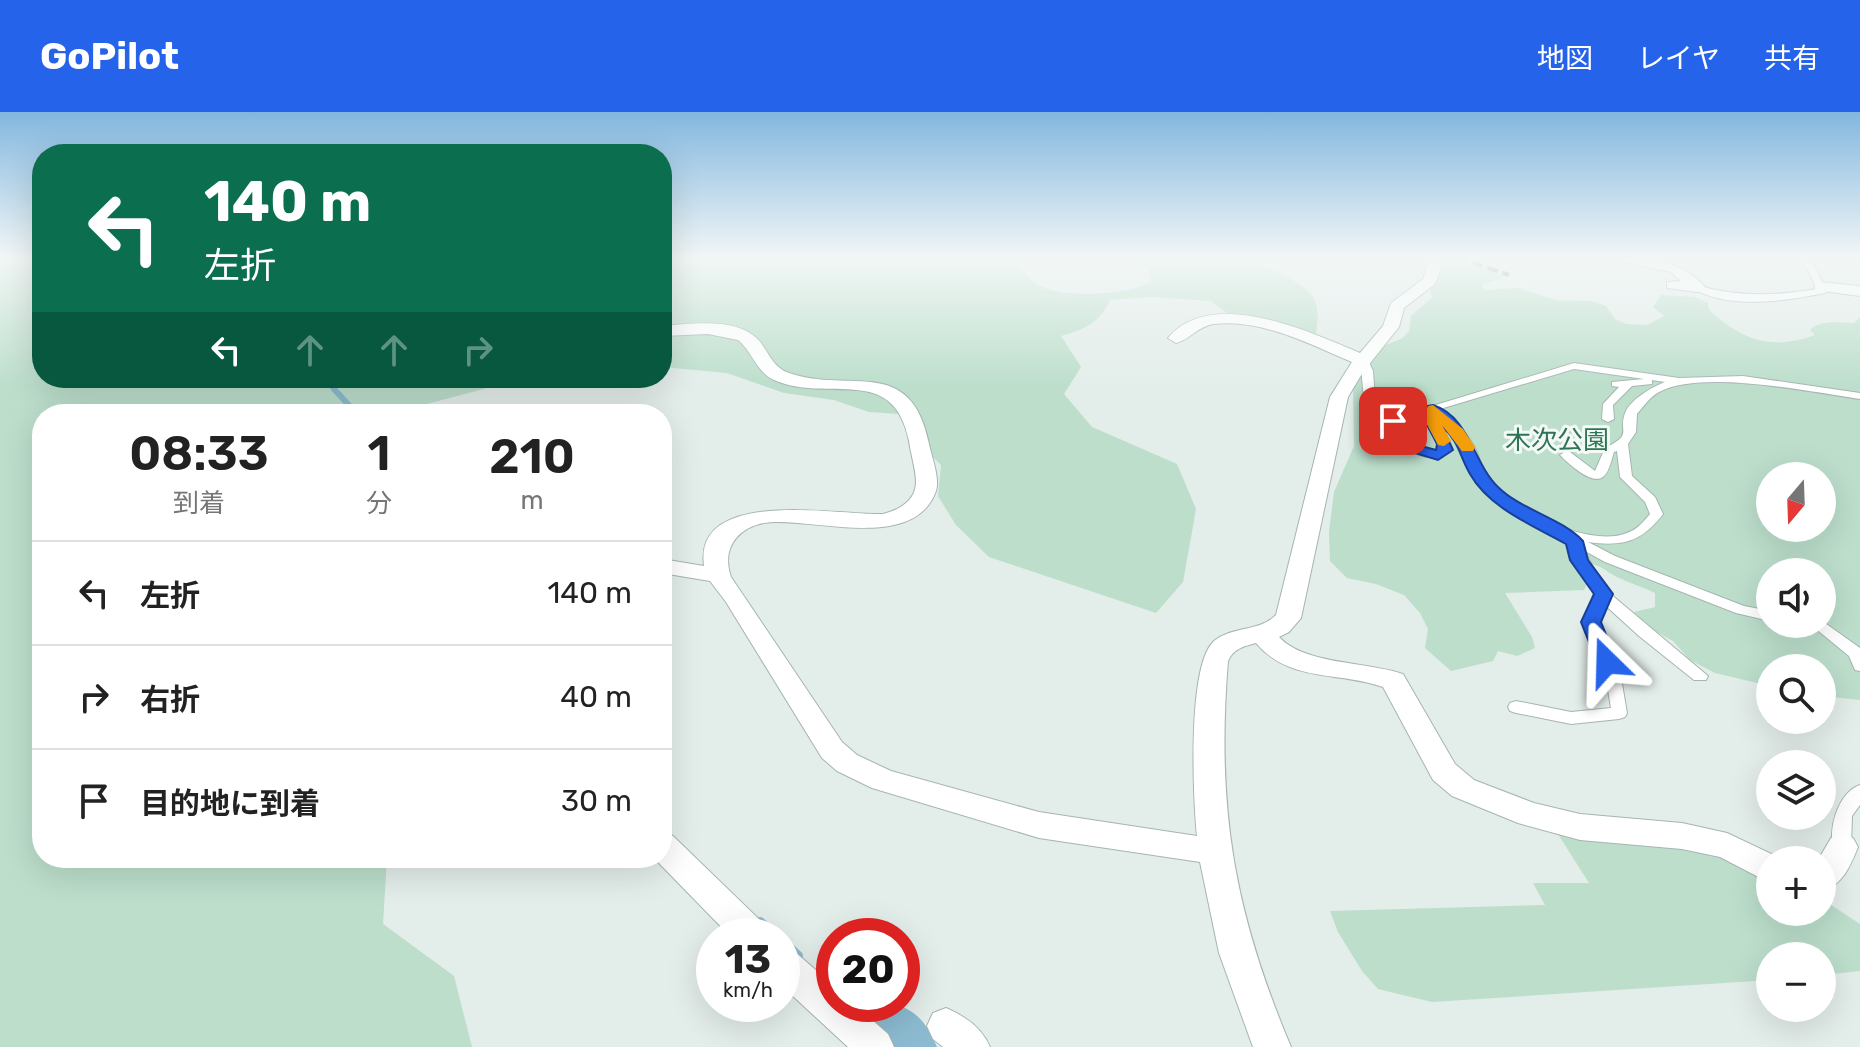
<!DOCTYPE html>
<html lang="ja">
<meta charset="utf-8">
<style>
body{margin:0;font-family:Rubik,"Noto Sans JP",sans-serif;background:#f2f2f2;color:#222;height:100vh;display:flex;flex-direction:column;font-size:30px;white-space:nowrap}
*{box-sizing:border-box;margin:0}
p{font-size:26px;color:#767676}
.icon{flex:none;width:44px;height:44px;fill:none;stroke:currentColor;stroke-width:2;stroke-linecap:round;stroke-linejoin:round}
.map{position:relative;flex:1;overflow:hidden}
.panel{position:absolute;left:32px;top:292px;width:640px;height:464px;display:flex;flex-direction:column;background:#fff;border-radius:32px;box-shadow:0 8px 32px #0002}
.panel>*{flex:none}
.guide{position:absolute;left:32px;top:32px;width:640px;height:244px;border-radius:32px;box-shadow:0 8px 32px #0002;background:#0b6e4f;color:#fff;overflow:hidden}
.needle{width:52px;rotate:199deg}
.buttons{position:absolute;left:1756px;top:350px;display:grid;gap:16px}
.buttons a{display:grid;place-items:center;width:80px;height:80px;border-radius:50%;background:#fff;box-shadow:0 8px 32px #0002;font-size:40px}
.speed{position:absolute;left:696px;top:806px;display:flex;gap:16px;font-size:40px;font-weight:700;text-align:center}
.speed>*{display:grid;place-content:center;width:104px;height:104px;border-radius:50%;background:#fff;box-shadow:0 8px 32px #0002;line-height:1}
.speed small{font-size:20px;font-weight:400}
.speed .limit{border:12px solid #d22;background:#fff;color:#111}
.pin{position:absolute;display:grid;place-items:center;width:68px;height:68px;color:#fff;margin:-34px;border-radius:16px;box-shadow:0 4px 12px #0006}
.me{position:absolute;width:88px;margin:-44px;rotate:338deg;stroke-linejoin:round;filter:drop-shadow(0 0 6px #0008)}
.turn{display:flex;align-items:center;gap:28px;height:168px;padding:0 40px;font-size:36px}
.turn .icon{width:104px;height:104px;stroke-width:2.5}
.turn b{display:block;font-size:56px;line-height:68px}
.lanes{display:flex;align-items:center;height:76px;padding:0 40px;background:#0003;justify-content:center;gap:40px;direction:ltr}
.lanes .off{opacity:.35}
.eta{display:flex;justify-content:space-evenly;align-items:center;height:136px;text-align:center}
.eta b{font-size:48px;font-weight:600;line-height:56px}
ul{padding:0;list-style:none}
li{display:flex;align-items:center;gap:24px;height:104px;padding:0 40px;border-top:2px solid #e0e0e0}
li div{flex:1}
li b{display:block;font-size:30px}
li em{font-style:normal}
header{display:flex;align-items:center;gap:48px;box-sizing:border-box;height:112px;padding:0 40px;background:#2563eb;color:#fff}
header strong{font-size:38px}
nav{display:flex;gap:44px;margin-inline-start:auto;font-size:28px}
.map>svg:first-child{display:block}
</style>
<header>
<strong>GoPilot</strong>
<nav><a>地図</a><a>レイヤ</a><a>共有</a></nav>
</header>
<div class="map">
<svg width="1860" height="935" viewBox="0 0 1860 935">
<rect width="100%" height="100%" fill="#e3edea"/>
<path fill="#bcdecb" fill-rule="evenodd" d="M0 145H42V266H525L389 302H42V746H387L383 812 454 864 472 935H0Z
M662 145H1016C1020 157 1028 167 1040 174 1061 186 1133 184 1152 168L1148 158 1135 145C1188 145 1251 137 1297 171 1303 175 1311 180 1314 187 1320 199 1317 211 1316 223L1270 219 1227 201 1211 189 1151 185 1110 188C1099 212 1085 217 1061 224L1081 255 1064 282 1092 315 1177 352 1196 397 1183 470 1156 501 989 445 956 413 938 384 941 353 908 321 899 302 869 300 834 288 784 281 727 261 662 255Z
M1463 151 1485 155 1505 165 1483 172V178L1519 176 1555 188 1591 189 1606 194 1616 208 1627 212 1647 213 1664 204 1653 195 1661 183 1695 185 1708 191 1709 198C1743 228 1770 239 1815 223L1810 218C1821 207 1839 211 1854 211L1860 205V588L1822 584V556H1770V574L1715 561 1690 548 1673 529 1646 514 1634 500 1655 495V481C1643 475 1629 471 1617 465 1600 456 1595 446 1575 457L1587 472 1584 478 1505 481 1532 525 1535 536 1517 544 1498 539 1493 549 1451 559 1425 536 1428 517 1420 501 1404 483 1376 472 1347 466 1330 449 1329 420 1334 380 1354 334 1353 275 1358 262 1383 234 1403 226 1409 219 1411 204 1432 185 1430 180 1434 169 1443 159 1442 155ZM1770 364H1822V416H1770ZM1770 460H1822V512H1770Z
M1556 719 1680 730 1770 762V800H1822V787L1860 812V859L1822 863V844H1770V868L1432 890 1378 877 1362 859 1338 820 1330 799 1545 793 1533 771H1589Z"/>
<g fill="none" stroke-linecap="round" stroke-linejoin="round">
<path stroke="#8cbbd1" stroke-width="5" d="M324 266 336 279"/>
<path stroke="#8cbbd1" stroke-width="6" d="M334 277 357 302"/>
<path stroke="#8cbbd1" stroke-width="10" d="M760 810 776 824
M782 829 798 844"/>
<path fill="#8cbbd1" fill-rule="evenodd" d="M834 869V892C885 892 914 880 937 935H855L830 913 821 892 830 871Z"/>
<g stroke="#a6b5b2" stroke-width="2">
<path id="lane" d="M1801 145H1809L1827 179 1825 181C1785 189 1728 198 1692 176L1696 173C1737 185 1775 184 1817 177Z
M1363 245 1367 246 1373 259 1375 287 1380 295 1397 307 1420 335 1433 339 1439 336 1424 299 1429 295 1574 251 1679 266 1743 264 1860 281V287C1810 280 1703 257 1659 280 1650 285 1643 295 1637 302L1636 320 1628 332 1632 364 1655 385 1663 402C1642 430 1622 435 1588 430L1615 444 1744 494 1770 499V509L1736 501 1605 450 1585 439 1599 468 1614 485 1708 564 1706 568H1694L1639 524 1606 494 1598 510 1621 566 1627 601 1625 605 1619 607 1571 612 1516 601 1510 599 1508 595 1510 591 1516 589 1571 600 1611 596 1606 566 1584 510 1596 483 1575 451 1568 431 1562 428 1561 423C1530 412 1491 396 1475 365 1462 340 1462 328 1439 307L1452 338 1450 340C1414 355 1412 333 1389 312 1381 304 1371 302 1366 291 1361 277 1364 262 1358 248ZM1574 257 1644 267 1612 270V274L1619 275 1603 292 1602 307 1608 310 1614 307 1613 293 1632 274 1652 272V268L1665 270C1652 275 1631 287 1625 301 1618 320 1634 322 1605 336L1595 359 1570 340 1566 339 1560 343C1568 351 1593 375 1604 364 1609 360 1612 346 1614 340L1617 339 1620 365 1645 390 1650 402C1644 409 1637 418 1627 421 1590 436 1517 400 1493 372 1483 361 1480 346 1474 334 1466 319 1453 307 1440 297Z
M1822 509 1860 536V559L1855 558 1849 544 1810 512H1822Z
M1860 673V693L1852 704 1851 735 1849 740 1842 743 1835 740C1826 720 1838 680 1860 673Z"/>
</g>
<g stroke="#a6b5b2" stroke-width="2">
<path id="street" d="M1417 145 1441 147 1443 150 1435 172 1404 196 1399 215 1363 260 1348 285 1301 506 1289 520 1279 525C1305 553 1365 549 1403 562L1455 652 1474 668 1534 691 1580 702 1682 711 1727 721 1782 747 1770 748V771L1720 745 1682 737 1580 728 1518 711 1452 684 1433 668 1383 575C1338 559 1290 571 1256 531 1244 534 1233 537 1228 549 1216 695 1234 800 1291 935H1253L1219 841 1200 750 1039 726 872 676 837 659 822 646 726 490 710 469 662 461V447L704 454C693 374 840 404 883 402 898 398 915 390 916 371 916 358 911 343 909 329 893 250 829 292 774 268 757 261 752 239 738 228L708 222 662 224V214C691 212 740 204 761 231 769 242 774 256 789 261 850 282 911 242 929 332 932 346 940 366 936 379 915 438 820 408 774 410 742 411 720 433 731 465L842 630 857 643 891 659 1039 700 1197 724C1193 687 1187 553 1214 529 1232 514 1259 520 1276 503L1330 285 1352 250C1311 233 1261 206 1214 212 1198 214 1191 227 1176 231L1168 226C1211 174 1310 220 1360 241L1383 214 1391 191 1423 167 1428 152Z
M1581 145H1595V146L1588 150Z
M1611 145C1646 145 1681 147 1705 175L1697 180 1667 176V170L1681 169 1671 160 1613 148Z
M1846 145H1860V150L1848 148Z
M1820 170 1860 174V184L1815 178V172Z
M662 720 673 724 765 813 770 824H730L654 746H662Z
M1842 722 1853 726 1858 735C1850 755 1843 772 1822 780V748H1818L1831 726Z
M782 835 795 840 834 874V892H854L888 922 894 935H848L782 874Z
M946 896C965 904 982 916 990 935H943L933 927 927 914 933 901Z"/>
</g>
<use href="#lane" fill="#fff" fill-rule="evenodd"/>
<use href="#street" fill="#fff" fill-rule="evenodd"/>
<path stroke="#5d7a77" stroke-width="4" stroke-dasharray="11 5" stroke-linecap="butt" d="M1457 145 1509 163"/>
</g>
<linearGradient id="sky" x2="0" y2="1"><stop stop-color="#83b7df"/><stop offset="0.53" stop-color="#f2f7f6"/><stop offset="1" stop-color="#f2f7f6" stop-opacity="0"/></linearGradient>
<rect width="1860" height="276" fill="url(#sky)"/>
<path fill="#2563eb" stroke="#184099" stroke-width="2" d="M1433 293C1470 305 1473 351 1498 375 1521 398 1562 406 1583 429L1588 448 1613 482 1601 510 1617 550 1614 554H1600L1597 550 1581 510 1594 482 1570 448 1566 432C1534 414 1489 396 1470 362 1459 343 1460 331 1442 314L1453 338 1438 348 1411 340 1385 309 1387 306H1398L1421 334 1436 338 1437 332 1423 305 1428 294Z"/>
<path fill="#f59e0b" d="M1433 293 1463 317 1475 335 1473 339H1462L1442 313 1451 329 1444 334 1438 333 1423 305 1428 294Z"/>
<g text-anchor="middle" stroke-width="6" stroke-linejoin="round" paint-order="stroke">
<g font-size="26" fill="#2d7555" stroke="#f4f9f7">
<text x="1557" y="337">木次公園</text>
</g>
</g>
</svg>
<div class="buttons">
<a><svg class="needle" viewBox="-14 -14 28 28"><path d="M0-13l5 13h-10z" fill="#e53935"/><path d="M0 13l5-13h-10z" fill="#767676"/></svg></a>
<a><svg class="icon" aria-label="sound" viewBox="0 0 24 24"><path d="M4 9h4l5-4v14l-5-4H4zM17 9q2 3 0 6"/></svg></a>
<a><svg class="icon" aria-label="search" viewBox="0 0 24 24"><circle cx="10" cy="10" r="6"/><path d="M15 15l6 6"/></svg></a>
<a><svg class="icon" aria-label="layers" viewBox="0 0 24 24"><path d="M12 4l9 5-9 5-9-5zM3 14l9 5 9-5"/></svg></a>
<a>+</a>
<a>−</a>
</div>
<div class="speed"><div>13<small>km/h</small></div><div class="limit">20</div></div>
<div class="pin" style="left:1393px;top:309px;background:#d93025"><svg class="icon" aria-label="arrive" viewBox="0 0 24 24"><path d="M6 21V4h12l-3 4 3 4H6"/></svg></div>
<svg class="me" style="left:1607px;top:550px" viewBox="-20 -20 40 40"><path d="M0-17L14 15 0 8-14 15z" fill="#2563eb" stroke="#fff" stroke-width="4"/></svg>
<div class="guide">
<div class="turn"><svg class="icon" aria-label="left" viewBox="0 0 24 24"><path d="M17 20v-9H6M10 6l-5 5 5 5"/></svg><div><b>140 m</b>左折</div></div>
<div class="lanes"><svg class="icon" aria-label="left" viewBox="0 0 24 24"><path d="M17 20v-9H6M10 6l-5 5 5 5"/></svg><svg class="icon off" aria-label="ahead" viewBox="0 0 24 24"><path d="M12 20V5M6 11l6-6 6 6"/></svg><svg class="icon off" aria-label="ahead" viewBox="0 0 24 24"><path d="M12 20V5M6 11l6-6 6 6"/></svg><svg class="icon off" aria-label="right" viewBox="0 0 24 24"><path d="M7 20v-9h11M14 6l5 5-5 5"/></svg></div>
</div>
<section class="panel">
<div class="eta">
<div><b>08:33</b><p>到着</p></div>
<div><b>1</b><p>分</p></div>
<div><b>210</b><p>m</p></div>
</div>
<ul>
<li><svg class="icon" aria-label="left" viewBox="0 0 24 24"><path d="M17 20v-9H6M10 6l-5 5 5 5"/></svg><div><b>左折</b></div><em>140 m</em></li>
<li><svg class="icon" aria-label="right" viewBox="0 0 24 24"><path d="M7 20v-9h11M14 6l5 5-5 5"/></svg><div><b>右折</b></div><em>40 m</em></li>
<li><svg class="icon" aria-label="arrive" viewBox="0 0 24 24"><path d="M6 21V4h12l-3 4 3 4H6"/></svg><div><b>目的地に到着</b></div><em>30 m</em></li>
</ul>
</section>
</div>
